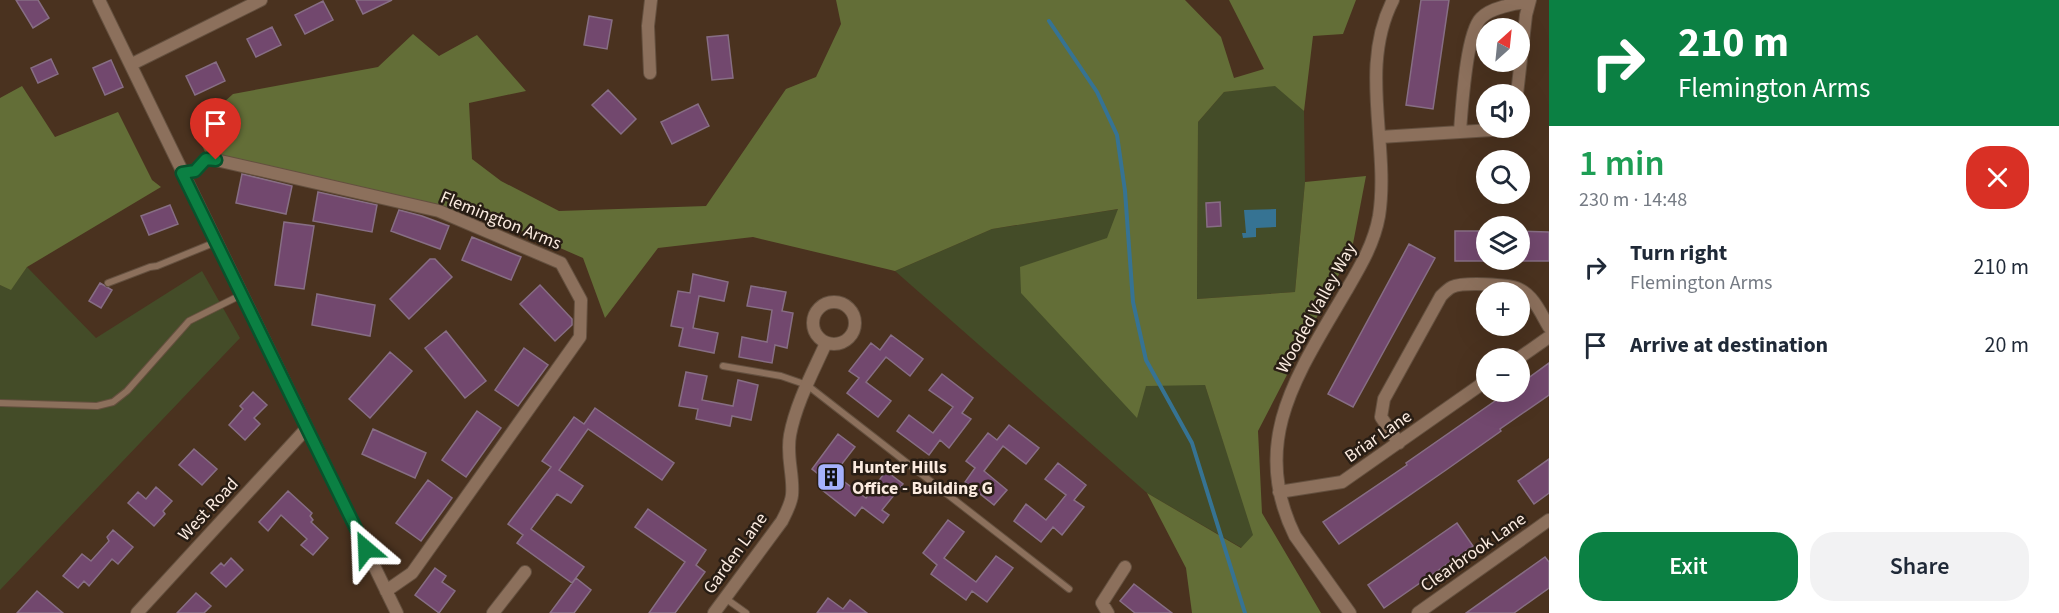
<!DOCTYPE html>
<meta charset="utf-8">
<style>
body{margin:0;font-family:"Source Sans 3",sans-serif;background:#f2f2f3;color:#1f2937;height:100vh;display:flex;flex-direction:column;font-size:22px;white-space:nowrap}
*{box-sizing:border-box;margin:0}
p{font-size:20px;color:#747a83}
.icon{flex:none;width:33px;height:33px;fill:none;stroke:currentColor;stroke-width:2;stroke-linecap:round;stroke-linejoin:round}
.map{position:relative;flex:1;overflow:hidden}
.sheet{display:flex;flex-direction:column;background:#fff;width:510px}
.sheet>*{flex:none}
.banner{background:#0b8043;color:#fff;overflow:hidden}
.needle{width:39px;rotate:27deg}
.tools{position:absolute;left:1476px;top:18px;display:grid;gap:12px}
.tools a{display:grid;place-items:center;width:54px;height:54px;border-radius:50%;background:#fff;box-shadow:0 6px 24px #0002;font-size:30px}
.pin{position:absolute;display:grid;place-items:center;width:51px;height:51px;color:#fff;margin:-62px -26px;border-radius:50% 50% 50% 0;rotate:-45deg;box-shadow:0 0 6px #0007}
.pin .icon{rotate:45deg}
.me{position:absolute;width:66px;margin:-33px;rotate:334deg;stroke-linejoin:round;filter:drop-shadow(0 0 4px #0008)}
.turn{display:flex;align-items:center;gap:21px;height:126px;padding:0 30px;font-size:27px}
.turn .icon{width:78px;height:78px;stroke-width:2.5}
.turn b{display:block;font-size:42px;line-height:51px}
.round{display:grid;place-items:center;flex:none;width:63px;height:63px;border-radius:24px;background:#f2f2f3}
.head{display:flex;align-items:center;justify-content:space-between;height:102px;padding:0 30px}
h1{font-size:36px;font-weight:600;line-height:45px;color:#1e9e55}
.button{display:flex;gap:12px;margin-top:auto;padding:12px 30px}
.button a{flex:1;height:69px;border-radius:24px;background:#0b8043;color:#fff;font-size:24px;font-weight:600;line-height:69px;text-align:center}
.button a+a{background:#f2f2f3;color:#1f2937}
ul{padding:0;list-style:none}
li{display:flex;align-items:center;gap:18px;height:78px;padding:0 30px}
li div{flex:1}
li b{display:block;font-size:22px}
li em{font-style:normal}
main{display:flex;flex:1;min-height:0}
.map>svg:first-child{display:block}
</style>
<main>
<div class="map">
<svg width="1549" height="613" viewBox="0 0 1549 613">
<rect width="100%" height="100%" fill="#4a321f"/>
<path fill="#444c28" d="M1276 85 1304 111 1305 182 1295 292 1197 299 1198 122 1224 92Z
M1119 209 1205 385 1254 535 1242 548 1147 493 895 271 992 229Z
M27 267 96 338 202 271 240 338 0 590V285L11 289Z"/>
<path fill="#636e37" d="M836 0H1185L1221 37 1234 78 1264 69 1229 0H1356L1343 34 1313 36 1304 111 1275 86 1224 92 1198 122 1197 299 1295 292 1305 182 1366 176 1352 249 1258 431 1262 513 1321 613H1192L1186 568 1147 493 1241 548 1253 535 1205 385 1146 386 1137 418 1021 293 1020 267 1107 238 1118 209 992 229 895 271 753 237 658 248 605 318 583 258 498 221 216 154 207 159V156L194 129 233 94 378 67 413 34 439 56 477 35 526 91 469 103 472 159 501 181 559 211 706 206 786 89 816 77 841 24Z
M22 86 55 137 118 112 152 180 161 187 27 267 11 290 0 285V98Z"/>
<path fill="#367393" d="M1276 209V227L1256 228V237L1243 238 1242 233H1246L1244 210Z"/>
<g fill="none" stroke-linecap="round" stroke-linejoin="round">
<path stroke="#367393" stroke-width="4" d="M1049 21 1097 92 1117 135 1125 191 1133 302 1146 360 1192 443 1245 613"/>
</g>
<path fill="#72486e" stroke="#876e84" stroke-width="1.5" d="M16 0H38L49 18 33 28Z
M356 0H392L363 14Z
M1421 0H1449L1433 109 1406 105Z
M323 1 333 20 305 34 295 15Z
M589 16 612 20 607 49 584 45Z
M272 27 281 45 256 57 247 39Z
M728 35 733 78 712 80 707 37Z
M51 59 58 74 38 83 31 68Z
M111 60 123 87 105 95 93 68Z
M216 62 225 81 195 95 186 76Z
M608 90 636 119 621 134 592 105Z
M698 104 709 126 672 144 661 122Z
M242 174 292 186 286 214 236 203Z
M318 192 377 205 372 232 313 221Z
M1220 202 1221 226 1207 227 1206 203Z
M170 205 178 224 149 235 141 216Z
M399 210 422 216 449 226 440 249 391 231Z
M284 222 314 226 304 289 275 285Z
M1455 231H1486V261H1455Z
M1520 231 1549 232V261H1520Z
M472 237 521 257 511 280 462 260Z
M1409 244 1435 258 1353 407 1328 394Z
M430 259H435L452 277 409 319 390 299Z
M693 274 728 282 724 301 699 296 693 328 718 333 714 353 679 346 683 328 671 326 678 291 690 293Z
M100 283 112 290 101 308 89 301Z
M540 285 572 319V325L555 341 520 304Z
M751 286 786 292 782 311 793 313 787 348 775 345 772 363 739 357 742 337 767 342 772 310 747 306Z
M317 294 375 305 370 336 312 325Z
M446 331 486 381 465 398 425 348Z
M891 335 923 359 910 376 886 357 866 382 891 401 878 417 847 393 859 378 849 371 871 343 880 350Z
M524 348 548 365 518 406 495 390Z
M390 352 412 371 370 418 349 399Z
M1549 363V395L1500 429 1501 431 1446 470 1339 544 1323 522 1407 465 1406 463 1508 392H1520V384Z
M686 372 707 376 702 400 733 406 738 380 758 385 751 420 732 416 730 426 696 419 698 409 679 406Z
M942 374 973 398 962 413 971 419 949 448 940 440 929 455 897 431 909 415 933 433 953 407 929 390Z
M253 392 267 405 254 418 260 424 245 440 229 425 243 409 240 406Z
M595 408 674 463 662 480 588 429 559 470 583 486 571 503 557 494 531 529 584 567 572 583 517 543 523 535 508 524 551 467 542 461 574 417 584 424Z
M477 411 501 428 466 477 442 460Z
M1009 425 1039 448 1026 464 1003 446 984 471 1007 490 994 505 965 482 975 468 966 461 988 433 997 440Z
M373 429 426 453 415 478 362 454Z
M838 434 855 447 834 474 866 498 886 471 903 484 882 510 889 515 883 523 862 507 855 516 821 489 827 481 812 469Z
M194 449 217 469 202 485 179 465Z
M1549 459V493L1534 504 1518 481Z
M1058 463 1086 485 1074 500 1084 507 1062 535 1053 527 1041 542 1014 521 1026 504 1046 520 1066 495 1045 479Z
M428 480 452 498 421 541 396 523Z
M156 487 172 501 163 511 165 514 154 526 128 503 138 492 146 499Z
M288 491 312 513 310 516 313 520 311 522 328 538 313 555 301 545 307 539 281 515 268 531 259 522Z
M648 509 706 550 696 565 705 572 675 613H649L685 562 635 527Z
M948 520 964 532 944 558 976 582 996 556 1013 568 987 602 972 591 966 600 931 574 937 565 923 553Z
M1457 523 1473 546 1384 608 1368 585Z
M113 530 133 547 118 564 112 559 89 586 84 581 78 588 63 576 82 554 91 561 109 541 107 537Z
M1545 557 1549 562V588L1514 613H1466Z
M231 558 243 570 226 587 211 573 221 563 224 566Z
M435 568 446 576 442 582 455 591 439 613 415 595Z
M576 578 591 590 574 613H550Z
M1134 584 1172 613H1135L1120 601Z
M37 591 63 613H17Z
M196 593 211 606 204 613H177Z
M828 598 843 609 850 600 867 613H817Z"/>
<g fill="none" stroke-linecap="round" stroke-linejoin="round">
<g stroke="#64503f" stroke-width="8">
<path id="lane" d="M108 283 150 267 157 266 216 242
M723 366 781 376 807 385 1069 589
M0 403 97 406 113 402 127 391 189 321 241 295
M725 598 746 613"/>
</g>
<g stroke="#64503f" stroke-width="14">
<path id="street" d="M99 0 397 613
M132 64 261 0
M650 73 648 26 651 0
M1517 94 1526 15 1530 0
M1460 131C1462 107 1466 33 1481 18 1490 8 1516 3 1529 2
M1380 137 1492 130 1496 128
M182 173 195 171 206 159 216 160 439 211 561 263 581 300 580 337 412 573 386 591
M813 323a21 21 0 1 1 42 0a21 21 0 1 1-42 0Z
M1519 358 1549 337
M1399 443 1381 417 1384 399 1441 296C1445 292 1448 289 1452 287 1463 282 1508 284 1519 289 1534 296 1541 314 1549 327
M1279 492 1342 482 1486 381
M137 613 306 429
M493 613 525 572
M714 613 782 521C786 513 791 504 792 495 794 475 786 457 790 435 796 403 813 372 826 343
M1108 613 1102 603 1125 567
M1350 613 1295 536C1248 441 1299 372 1346 291 1360 267 1374 244 1379 216 1390 145 1358 68 1393 0
M1418 613 1549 520"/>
</g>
<use href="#lane" stroke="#8c705c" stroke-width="6"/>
<use href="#street" stroke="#8c705c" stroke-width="12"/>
</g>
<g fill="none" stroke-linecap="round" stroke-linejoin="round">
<g stroke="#07532c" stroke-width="15">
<path id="route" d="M216 160 206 159 195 171 182 173 366 549"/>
</g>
<use href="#route" stroke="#0b8043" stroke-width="10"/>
</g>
<defs>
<g id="building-square" transform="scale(1.5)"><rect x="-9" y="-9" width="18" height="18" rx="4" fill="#a5b1fc" stroke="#281d14"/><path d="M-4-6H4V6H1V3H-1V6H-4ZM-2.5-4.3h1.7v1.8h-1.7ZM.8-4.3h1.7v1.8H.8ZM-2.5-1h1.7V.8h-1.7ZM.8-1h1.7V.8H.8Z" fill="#111"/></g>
</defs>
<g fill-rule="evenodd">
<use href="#building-square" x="831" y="477"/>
</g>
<g text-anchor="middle" stroke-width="5" stroke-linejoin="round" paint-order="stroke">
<g font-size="18" fill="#fbebe0" stroke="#281d14">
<text transform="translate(501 220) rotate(22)" y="6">Flemington Arms</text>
<text transform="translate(1316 308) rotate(-61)" y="6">Wooded Valley Way</text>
<text transform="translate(1378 436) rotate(-35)" y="6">Briar Lane</text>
<text transform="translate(208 509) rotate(-47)" y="6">West Road</text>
<text transform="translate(1473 552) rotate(-35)" y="6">Clearbrook Lane</text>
<text transform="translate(735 553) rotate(-54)" y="6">Garden Lane</text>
</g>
<g font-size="18" font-weight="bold" fill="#fbebe0" stroke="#281d14" text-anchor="start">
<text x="852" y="473">Hunter Hills<tspan x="852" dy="21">Office - Building G</tspan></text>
</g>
</g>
</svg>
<div class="tools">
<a><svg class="needle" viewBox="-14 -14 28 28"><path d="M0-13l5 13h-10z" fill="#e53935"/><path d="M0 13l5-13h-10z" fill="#747a83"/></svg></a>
<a><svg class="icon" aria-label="sound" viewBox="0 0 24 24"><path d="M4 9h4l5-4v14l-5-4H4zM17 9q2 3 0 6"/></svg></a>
<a><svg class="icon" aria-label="search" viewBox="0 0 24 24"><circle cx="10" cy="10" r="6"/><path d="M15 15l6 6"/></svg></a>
<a><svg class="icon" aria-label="layers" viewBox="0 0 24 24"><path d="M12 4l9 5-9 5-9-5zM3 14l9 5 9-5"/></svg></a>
<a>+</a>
<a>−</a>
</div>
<div class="pin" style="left:216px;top:160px;background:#d93025"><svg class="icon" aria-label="arrive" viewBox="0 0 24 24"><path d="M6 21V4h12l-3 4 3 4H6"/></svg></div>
<svg class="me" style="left:366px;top:549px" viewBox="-20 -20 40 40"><path d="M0-17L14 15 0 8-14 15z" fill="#0b8043" stroke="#fff" stroke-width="4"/></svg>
</div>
<section class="sheet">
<div class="banner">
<div class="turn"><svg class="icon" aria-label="right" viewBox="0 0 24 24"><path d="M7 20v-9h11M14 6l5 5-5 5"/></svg><div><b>210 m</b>Flemington Arms</div></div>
</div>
<div class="head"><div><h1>1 min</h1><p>230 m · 14:48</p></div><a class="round" style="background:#d93025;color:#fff"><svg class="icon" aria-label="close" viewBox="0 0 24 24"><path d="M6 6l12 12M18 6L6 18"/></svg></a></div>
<ul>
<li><svg class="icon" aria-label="right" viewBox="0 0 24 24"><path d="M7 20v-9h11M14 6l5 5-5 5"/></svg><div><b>Turn right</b><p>Flemington Arms</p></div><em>210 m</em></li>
<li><svg class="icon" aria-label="arrive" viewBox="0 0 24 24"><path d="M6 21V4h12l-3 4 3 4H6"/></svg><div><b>Arrive at destination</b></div><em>20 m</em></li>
</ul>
<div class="button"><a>Exit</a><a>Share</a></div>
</section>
</main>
